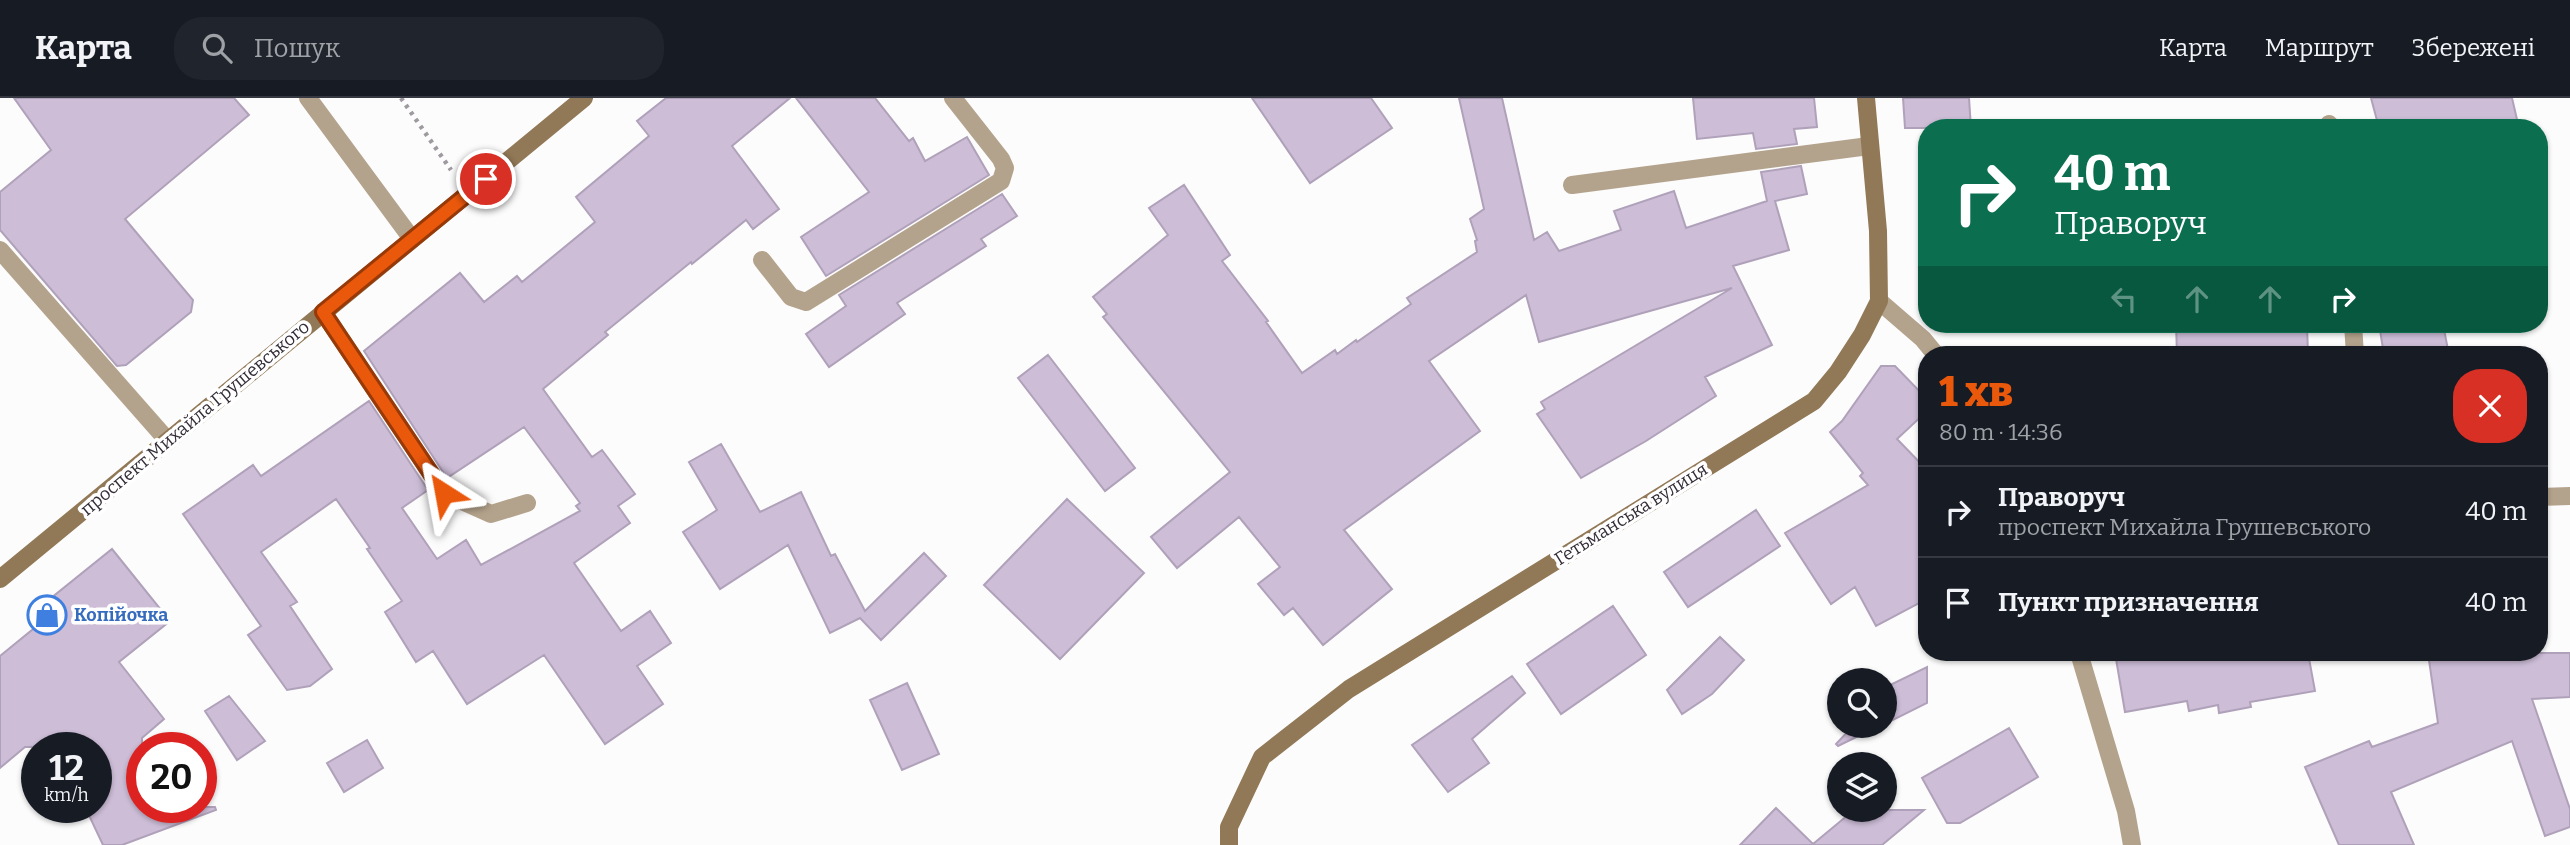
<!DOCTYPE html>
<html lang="uk">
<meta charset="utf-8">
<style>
body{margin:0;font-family:Bitter,serif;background:#20242c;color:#f1f3f6;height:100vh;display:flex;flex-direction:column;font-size:26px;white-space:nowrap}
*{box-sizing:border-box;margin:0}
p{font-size:23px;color:#9ea1a6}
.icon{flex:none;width:38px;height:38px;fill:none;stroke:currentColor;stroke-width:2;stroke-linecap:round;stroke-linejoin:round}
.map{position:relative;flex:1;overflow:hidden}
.details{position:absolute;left:1918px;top:248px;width:630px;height:315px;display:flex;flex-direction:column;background:#171b24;border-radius:28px;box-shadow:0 2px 5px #0004}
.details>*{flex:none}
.hud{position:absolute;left:1918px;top:21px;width:630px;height:214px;border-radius:28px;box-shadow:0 2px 5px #0004;background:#0b6e4f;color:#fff;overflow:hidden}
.tools{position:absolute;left:1827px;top:570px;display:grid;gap:14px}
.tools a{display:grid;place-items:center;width:70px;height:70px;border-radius:50%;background:#171b24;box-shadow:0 2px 5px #0004;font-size:35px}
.speed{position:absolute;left:21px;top:634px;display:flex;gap:14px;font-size:35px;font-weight:700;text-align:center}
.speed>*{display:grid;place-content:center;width:91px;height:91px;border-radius:50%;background:#171b24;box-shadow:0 2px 5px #0004;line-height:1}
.speed small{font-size:18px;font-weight:400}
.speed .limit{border:10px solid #d22;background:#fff;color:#111}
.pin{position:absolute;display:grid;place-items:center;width:60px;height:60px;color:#fff;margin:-30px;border:4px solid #fff;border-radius:50%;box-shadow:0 2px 7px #0007}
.me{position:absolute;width:77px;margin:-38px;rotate:326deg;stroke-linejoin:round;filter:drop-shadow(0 0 5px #0008)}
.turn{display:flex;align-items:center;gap:24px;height:147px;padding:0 21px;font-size:32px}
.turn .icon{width:91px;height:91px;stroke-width:2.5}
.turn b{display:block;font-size:49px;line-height:60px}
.lanes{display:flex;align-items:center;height:66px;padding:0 21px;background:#0003;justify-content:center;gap:35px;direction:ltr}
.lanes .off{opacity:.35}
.round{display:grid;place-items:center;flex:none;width:74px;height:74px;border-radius:28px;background:#20242c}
.summary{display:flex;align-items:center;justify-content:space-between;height:119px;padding:0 21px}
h1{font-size:42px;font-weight:800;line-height:52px;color:#ea580c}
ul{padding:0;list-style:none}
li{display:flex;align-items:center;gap:21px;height:91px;padding:0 21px;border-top:2px solid #363941}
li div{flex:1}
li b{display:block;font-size:26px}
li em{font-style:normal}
header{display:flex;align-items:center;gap:42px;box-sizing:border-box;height:98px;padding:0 35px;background:#171b24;border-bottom:2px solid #363941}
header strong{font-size:33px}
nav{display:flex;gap:38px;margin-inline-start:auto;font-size:24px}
.search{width:490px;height:63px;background:#20242c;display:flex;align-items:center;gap:18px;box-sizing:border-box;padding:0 24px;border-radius:28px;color:#9ea1a6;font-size:26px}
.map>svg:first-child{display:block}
</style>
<header>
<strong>Карта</strong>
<div class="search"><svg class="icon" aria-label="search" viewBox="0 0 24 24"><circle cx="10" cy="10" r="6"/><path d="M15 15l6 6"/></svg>Пошук</div>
<nav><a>Карта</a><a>Маршрут</a><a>Збережені</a></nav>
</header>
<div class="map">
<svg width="2570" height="747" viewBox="0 0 2570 747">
<rect width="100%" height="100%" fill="#fcfcfc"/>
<path fill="#cdbdd7" stroke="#b0a1ba" stroke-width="2" d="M14 0H234L249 17 125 121 193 202 191 214 126 267 117 268 0 132V94L51 52Z
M666 0H790L732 48 779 111 753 131 746 122 692 166 691 164 605 234 608 237 543 291 592 359 602 352 635 396 618 408 630 425 574 465 621 533 650 513 671 545 637 568 663 606 605 646 544 557 467 606 433 553 416 564 385 514 402 503 367 451 370 450 336 401 261 454 297 504 290 508 332 571 310 588 287 592 248 537 261 528 183 416 253 367 261 378 369 303 428 392 402 410 437 461 466 442 481 467 580 413 576 408 580 405 524 329 447 380 364 253 460 175 484 204 517 178 522 184 595 124 576 99 649 38 637 23Z
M796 0H875L909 43 913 40 925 63 967 39 989 77 826 178 801 139 869 94Z
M1252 0H1371L1392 30 1310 85Z
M1459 0H1502L1534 142 1547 134 1559 153 1621 132 1614 113 1674 93 1686 130 1767 103 1761 74 1801 68 1807 96 1775 103 1789 152 1733 168 1772 247 1705 279 1716 298 1646 343 1581 380 1537 316 1545 311 1541 304 1732 190 1539 244 1526 197 1429 263 1480 333 1344 432 1392 491 1323 547 1293 510 1284 517 1258 486 1280 469 1239 419 1177 470 1151 439 1230 374 1103 219 1107 216 1093 199 1168 137 1149 110 1184 87 1230 157 1222 163 1268 223 1266 224 1302 275 1335 252 1337 256 1356 242 1357 244 1411 206 1407 200 1477 154 1475 143 1477 142 1470 121 1484 111Z
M1693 0H1814L1817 29 1794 31 1797 46 1756 51 1753 35 1697 41Z
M1903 0H1969L1971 30H1905Z
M2371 0H2512L2519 30H2379Z
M1002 96 1017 118 981 141 986 148 897 205 905 216 829 269 806 236 846 208 839 197Z
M2176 226H2307L2308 257H2177Z
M2379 226H2443L2449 257H2384Z
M1048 257 1135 370 1105 393 1018 280Z
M1881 268H1895L1927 301V313L1897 341 1927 372V501L1876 528 1855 489 1831 506 1785 435 1868 387 1860 378 1863 375 1830 334 1842 323Z
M721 346 760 414 801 394 831 458 835 456 865 513 924 455 946 478 881 542 860 520 830 535 788 447 720 491 683 434 717 412 689 364Z
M1067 401 1144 475 1060 561 984 487Z
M1756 412 1780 448 1688 509 1664 474Z
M112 451 170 523 119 564 164 621 142 640V709H215L216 712 122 747H103L86 711 96 709V649H25L0 670V558L38 527 30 517Z
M1613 508 1646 557 1561 616 1527 566Z
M1720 539 1744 562 1712 596 1682 616 1667 592Z
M2115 555H2308L2315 593 2250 604 2251 609 2219 615 2218 607 2189 613 2187 603 2125 614Z
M2428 555H2570V599L2532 601 2570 711V729L2545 738 2512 643 2391 694 2414 747H2339L2305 669 2369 643 2372 649 2438 625Z
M1927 569V605L1885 626V594L1892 586Z
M1512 578 1525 595 1472 641 1489 665 1448 694 1412 647Z
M907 585 939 656 902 672 870 602Z
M229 598 265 643 237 662 205 613Z
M1853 628H1879L1838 648 1836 646Z
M2009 630 2038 679 1960 725H1947L1922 680Z
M367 642 383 670 344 694 327 665Z
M1776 710 1813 746 1854 712H1924L1882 747H1740Z"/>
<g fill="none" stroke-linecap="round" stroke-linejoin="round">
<path stroke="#9e9a9f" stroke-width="4.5" stroke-dasharray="3.5 5" stroke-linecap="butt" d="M401 0 451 72"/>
<path stroke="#b4a38c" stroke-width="18" d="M308 0 412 141
M2329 26 2330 30
M1572 87 1869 48
M0 152 168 343
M762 162 791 199 806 204 1001 83 1005 70 1001 61 953 0
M323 214 444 395 491 416 527 405
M2353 226 2355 257"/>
<path stroke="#b4a38c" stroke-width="18" d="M1879 203 1923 241 1936 257
M2539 399 2570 398
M2079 555 2126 713 2132 747"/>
<path stroke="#917856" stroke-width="18" d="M0 481 584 0
M1229 747V729L1262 659 1349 591 1814 303 1838 274 1862 237 1879 203 1878 133 1866 0"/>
</g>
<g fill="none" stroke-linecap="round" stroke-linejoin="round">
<g stroke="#983908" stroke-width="18">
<path id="route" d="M444 395 323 214 486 81"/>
</g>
<use href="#route" stroke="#ea580c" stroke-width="12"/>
</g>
<defs>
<g id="shop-ring" transform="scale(2.0125)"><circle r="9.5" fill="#fff" stroke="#3f7fe0" stroke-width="1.5"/><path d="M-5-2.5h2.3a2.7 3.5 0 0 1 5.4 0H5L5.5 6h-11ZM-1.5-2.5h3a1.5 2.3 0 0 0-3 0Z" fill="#3f7fe0"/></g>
</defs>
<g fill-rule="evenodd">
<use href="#shop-ring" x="47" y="517"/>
</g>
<g text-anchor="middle" stroke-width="7" stroke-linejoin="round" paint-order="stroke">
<g font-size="18" fill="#342d37" stroke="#fff">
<text transform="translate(195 320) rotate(-40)" y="6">проспект Михайла Грушевського</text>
<text transform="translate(1631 416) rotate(-32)" y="6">Гетьманська вулиця</text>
</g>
<g font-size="18" font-weight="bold" fill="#366cbe" stroke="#fff" text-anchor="start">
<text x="74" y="523">Копійочка</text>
</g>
</g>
</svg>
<div class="tools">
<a><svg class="icon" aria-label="search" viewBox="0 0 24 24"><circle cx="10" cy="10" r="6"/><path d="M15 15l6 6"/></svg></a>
<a><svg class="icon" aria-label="layers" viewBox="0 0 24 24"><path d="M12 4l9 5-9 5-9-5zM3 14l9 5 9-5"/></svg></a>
</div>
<div class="speed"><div>12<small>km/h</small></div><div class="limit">20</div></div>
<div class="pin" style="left:486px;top:81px;background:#d93025"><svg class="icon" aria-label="arrive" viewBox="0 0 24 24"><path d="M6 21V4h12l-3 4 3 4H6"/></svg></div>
<svg class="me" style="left:444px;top:395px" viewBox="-20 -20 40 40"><path d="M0-17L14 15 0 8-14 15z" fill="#ea580c" stroke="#fff" stroke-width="4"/></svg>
<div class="hud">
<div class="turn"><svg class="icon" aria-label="right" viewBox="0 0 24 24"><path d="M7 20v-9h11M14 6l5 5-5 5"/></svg><div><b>40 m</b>Праворуч</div></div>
<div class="lanes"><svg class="icon off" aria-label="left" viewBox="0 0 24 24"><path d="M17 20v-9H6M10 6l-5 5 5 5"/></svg><svg class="icon off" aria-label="ahead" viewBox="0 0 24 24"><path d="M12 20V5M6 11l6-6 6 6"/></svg><svg class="icon off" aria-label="ahead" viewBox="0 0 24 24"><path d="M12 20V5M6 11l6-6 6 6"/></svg><svg class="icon" aria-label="right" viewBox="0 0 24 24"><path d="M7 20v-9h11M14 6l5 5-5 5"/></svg></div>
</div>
<section class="details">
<div class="summary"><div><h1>1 хв</h1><p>80 m · 14:36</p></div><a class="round" style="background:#d93025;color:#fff"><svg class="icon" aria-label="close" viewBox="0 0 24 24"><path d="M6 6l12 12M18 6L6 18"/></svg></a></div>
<ul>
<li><svg class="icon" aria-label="right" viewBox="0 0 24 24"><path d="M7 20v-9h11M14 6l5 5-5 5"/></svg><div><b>Праворуч</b><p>проспект Михайла Грушевського</p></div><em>40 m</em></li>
<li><svg class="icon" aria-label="arrive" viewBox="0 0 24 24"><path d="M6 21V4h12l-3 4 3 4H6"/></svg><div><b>Пункт призначення</b></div><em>40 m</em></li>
</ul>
</section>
</div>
